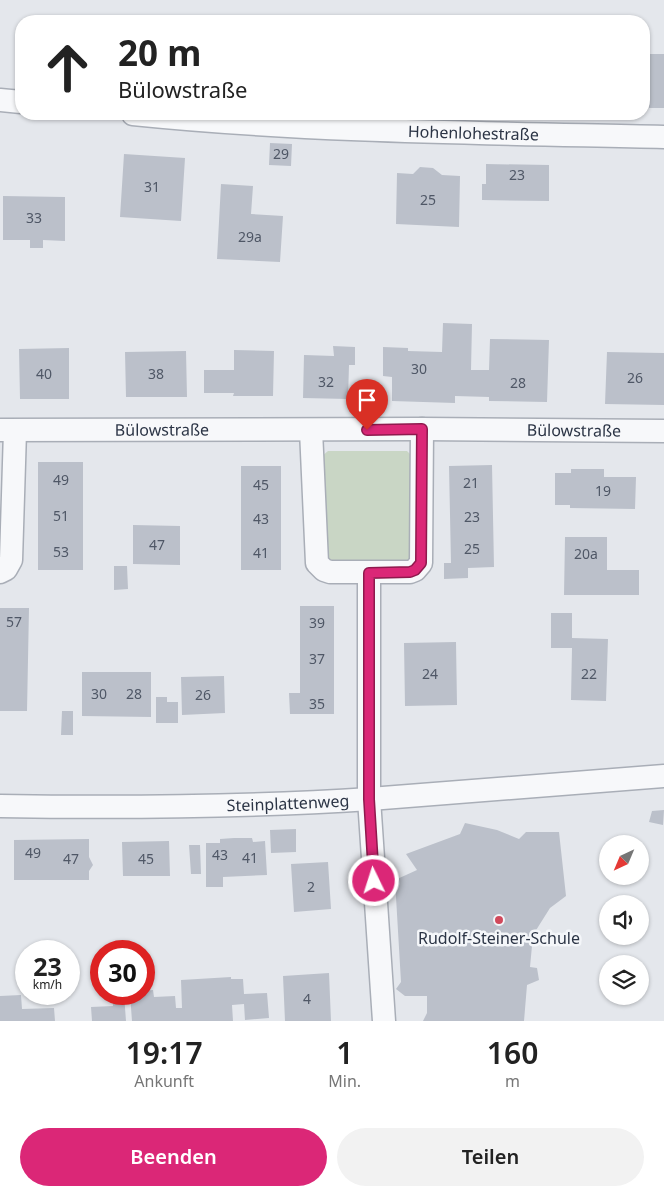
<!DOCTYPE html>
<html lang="de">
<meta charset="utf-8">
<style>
body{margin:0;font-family:"Noto Sans",sans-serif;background:#f2f2f2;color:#222;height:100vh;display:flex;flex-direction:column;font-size:19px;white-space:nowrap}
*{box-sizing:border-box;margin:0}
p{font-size:16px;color:#767676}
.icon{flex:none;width:28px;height:28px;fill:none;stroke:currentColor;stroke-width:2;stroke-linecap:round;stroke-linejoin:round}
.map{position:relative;height:1021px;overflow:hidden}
.panel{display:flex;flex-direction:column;background:#fff;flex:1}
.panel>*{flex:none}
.guide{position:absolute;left:15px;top:15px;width:635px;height:105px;border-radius:20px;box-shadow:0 1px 4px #0004;background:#fff;color:#222;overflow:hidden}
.needle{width:32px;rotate:224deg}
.tools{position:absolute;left:599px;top:835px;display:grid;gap:10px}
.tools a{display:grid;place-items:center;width:50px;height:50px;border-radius:50%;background:#fff;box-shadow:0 1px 4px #0004;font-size:25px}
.speed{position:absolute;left:15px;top:940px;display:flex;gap:10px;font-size:25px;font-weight:700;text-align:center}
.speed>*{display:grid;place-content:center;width:65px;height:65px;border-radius:50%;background:#fff;box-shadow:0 1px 4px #0004;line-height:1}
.speed small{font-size:12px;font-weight:400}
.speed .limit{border:8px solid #d22;background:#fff;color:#111}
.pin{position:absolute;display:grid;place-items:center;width:42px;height:42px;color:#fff;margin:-51px -21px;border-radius:50% 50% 50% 0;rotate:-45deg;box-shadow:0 0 5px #0007}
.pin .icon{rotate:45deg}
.me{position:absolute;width:55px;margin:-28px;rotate:356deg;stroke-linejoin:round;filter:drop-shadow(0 0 4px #0008)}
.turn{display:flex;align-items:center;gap:18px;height:105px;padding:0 20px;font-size:22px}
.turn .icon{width:65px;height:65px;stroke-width:2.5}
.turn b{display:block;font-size:35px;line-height:42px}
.eta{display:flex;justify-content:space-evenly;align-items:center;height:85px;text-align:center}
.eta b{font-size:30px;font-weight:600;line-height:35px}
.primary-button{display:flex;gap:10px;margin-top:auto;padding:10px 20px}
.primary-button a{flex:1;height:58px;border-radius:30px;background:#db2777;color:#fff;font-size:20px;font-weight:600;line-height:58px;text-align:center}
.primary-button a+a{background:#f2f2f2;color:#222}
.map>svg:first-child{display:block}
</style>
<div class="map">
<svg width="664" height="1021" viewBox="0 0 664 1021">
<rect width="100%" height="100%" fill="#e4e7ec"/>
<path fill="#c9d6c5" d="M328 451H407L413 457 412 560 407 565 333 567 323 559 321 457Z"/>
<path fill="#bbc0ca" d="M20 44H21V70L17 69Z
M649 54H664V108H649Z
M270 143 292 144 291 166 269 165Z
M124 154 185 158 181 221 120 217Z
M486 164 549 165V201L482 200V184H486Z
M420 167 433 168 442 175 460 176 459 227 396 224 397 173 413 174Z
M221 184 253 186 251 214 283 216 280 262 217 259Z
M3 196 65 197V241L43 240V248H30V240H3Z
M443 323 472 324 471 370H489L490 339 549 340 547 402 489 401V397L455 396V403L392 401V377L383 376V347L408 348V351L442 352Z
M333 346 355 347V365H349L348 399 303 398 304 355 334 356Z
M69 348V399H20L19 349Z
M234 350 274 351 273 396H233L234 393H204V370H234Z
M186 351 187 397H126L125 352Z
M607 352 664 353V405L605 404Z
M38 462H83V570H38Z
M492 465 494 567 468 568V578L444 579V563H451L449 466Z
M241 466H281V570H241Z
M571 469H604V477H636L635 509 570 508V505H555V473H571Z
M133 525 180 526V565L133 564Z
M565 537H607V570H639V595H564Z
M114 566H127L128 589 114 590Z
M300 606H334V714H290L289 693H300Z
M0 608H29L27 711H0Z
M551 613H572V638L608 639 606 701 571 700 572 648H551Z
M456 642 457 705 405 706 404 643Z
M82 672H151V717L82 716Z
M224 676 225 713 182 715 181 677Z
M156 697H167V702H178V723H156Z
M62 711H73V735H61Z
M664 810 663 825 649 822 652 811Z
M465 823 497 830 519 839 526 832H559L566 896 550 908 533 935 530 967 537 968 539 980 527 985 524 1021H423L427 1013V996H405L396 989 401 982 395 880 417 870 406 854 460 834Z
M296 829V852L271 853 270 830Z
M234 838H252L253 842 265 841 267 875 223 877V887H206V843H220V839Z
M89 839V857L93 865 89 871V880H14V840Z
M169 841 170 876H123L122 842Z
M189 845H200L201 874H191Z
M328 862 331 909 294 912 291 864Z
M329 973 331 1021H285L283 976Z
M231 977V979H243L244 994 267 993 269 1018 245 1020 244 1004 232 1005 233 1021H132L130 994H144V991L153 990 154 997 175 996 176 1008H182L181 980Z
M112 994H124L126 1021H92L91 1007 113 1006Z
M21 995 22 1009 54 1008 55 1021H0V996Z"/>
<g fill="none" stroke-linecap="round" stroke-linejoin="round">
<g stroke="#a9aeb7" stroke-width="25">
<g id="street">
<path d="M0 100 21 102"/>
<path id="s1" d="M133 114C309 132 487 133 664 137"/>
<path id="s2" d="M0 430 422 429 664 431"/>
<path d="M311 430 317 563 324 570 330 572H410L415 570 421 563 422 429"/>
<path d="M0 572 6 569 11 560 15 431"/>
<path d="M369 573V799L384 1021"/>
<path id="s3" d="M0 806C123 808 247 807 370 799 468 792 566 784 664 776"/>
</g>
</g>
<use href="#street" stroke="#f7f8fa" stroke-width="22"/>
</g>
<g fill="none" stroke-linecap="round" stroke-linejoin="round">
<g stroke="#8e194d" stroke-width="12">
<path id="route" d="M367 430 422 429 421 563 415 570 410 572 369 573V799L374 881"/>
</g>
<use href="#route" stroke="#db2777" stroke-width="9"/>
</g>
<circle fill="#d1495b" stroke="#f4f6f9" stroke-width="2" cx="499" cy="920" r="5"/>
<g text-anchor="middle" stroke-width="5" stroke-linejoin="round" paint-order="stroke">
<g font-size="14" fill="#4f5766">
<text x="281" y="159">29</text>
<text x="517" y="180">23</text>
<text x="152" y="192">31</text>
<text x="428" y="205">25</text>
<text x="34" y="223">33</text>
<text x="250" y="242">29a</text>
<text x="419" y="374">30</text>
<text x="44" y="379">40</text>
<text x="156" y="379">38</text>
<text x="635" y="383">26</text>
<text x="326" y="387">32</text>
<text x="518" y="388">28</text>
<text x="61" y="485">49</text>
<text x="471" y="488">21</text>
<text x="261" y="490">45</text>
<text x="603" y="496">19</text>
<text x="61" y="521">51</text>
<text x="472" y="522">23</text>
<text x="261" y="524">43</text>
<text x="157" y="550">47</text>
<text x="472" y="554">25</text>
<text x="61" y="557">53</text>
<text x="261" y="558">41</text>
<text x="586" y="559">20a</text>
<text x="14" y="627">57</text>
<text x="317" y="628">39</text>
<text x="317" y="664">37</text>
<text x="430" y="679">24</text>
<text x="589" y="679">22</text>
<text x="99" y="699">30</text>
<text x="134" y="699">28</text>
<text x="203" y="700">26</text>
<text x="317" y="709">35</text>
<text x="33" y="858">49</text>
<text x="220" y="860">43</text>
<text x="250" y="863">41</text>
<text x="71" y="864">47</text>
<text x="146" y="864">45</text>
<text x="311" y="892">2</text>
<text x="307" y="1004">4</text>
</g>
<g font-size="16" fill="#2b3445" stroke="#f4f6f9">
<text dy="6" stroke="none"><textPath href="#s1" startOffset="341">Hohenlohestraße</textPath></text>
<text dy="6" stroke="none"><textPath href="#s2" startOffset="162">Bülowstraße</textPath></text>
<text dy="6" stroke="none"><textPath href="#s2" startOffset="574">Bülowstraße</textPath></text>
<text dy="6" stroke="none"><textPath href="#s3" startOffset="288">Steinplattenweg</textPath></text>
</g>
<g font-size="16" fill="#2b3445" stroke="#f4f6f9">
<text x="499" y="944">Rudolf-Steiner-Schule</text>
</g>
</g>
</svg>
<div class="tools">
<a><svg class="needle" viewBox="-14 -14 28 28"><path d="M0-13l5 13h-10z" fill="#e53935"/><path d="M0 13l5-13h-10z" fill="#767676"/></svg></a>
<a><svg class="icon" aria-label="sound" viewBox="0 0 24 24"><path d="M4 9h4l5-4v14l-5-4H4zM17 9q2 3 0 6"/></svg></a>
<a><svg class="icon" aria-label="layers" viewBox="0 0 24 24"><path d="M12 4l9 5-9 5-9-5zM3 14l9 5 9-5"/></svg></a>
</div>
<div class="speed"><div>23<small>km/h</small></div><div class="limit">30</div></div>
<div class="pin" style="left:367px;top:430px;background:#d93025"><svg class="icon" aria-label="arrive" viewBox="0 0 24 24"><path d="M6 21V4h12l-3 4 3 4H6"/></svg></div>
<svg class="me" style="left:374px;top:881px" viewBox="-20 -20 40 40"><circle r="17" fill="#db2777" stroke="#fff" stroke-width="3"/><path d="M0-11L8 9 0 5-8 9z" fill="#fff"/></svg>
<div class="guide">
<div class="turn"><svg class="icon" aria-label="ahead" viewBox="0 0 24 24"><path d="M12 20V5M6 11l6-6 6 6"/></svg><div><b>20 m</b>Bülowstraße</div></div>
</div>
</div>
<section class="panel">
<div class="eta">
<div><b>19:17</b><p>Ankunft</p></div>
<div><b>1</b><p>Min.</p></div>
<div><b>160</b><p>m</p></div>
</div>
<div class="primary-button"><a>Beenden</a><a>Teilen</a></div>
</section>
